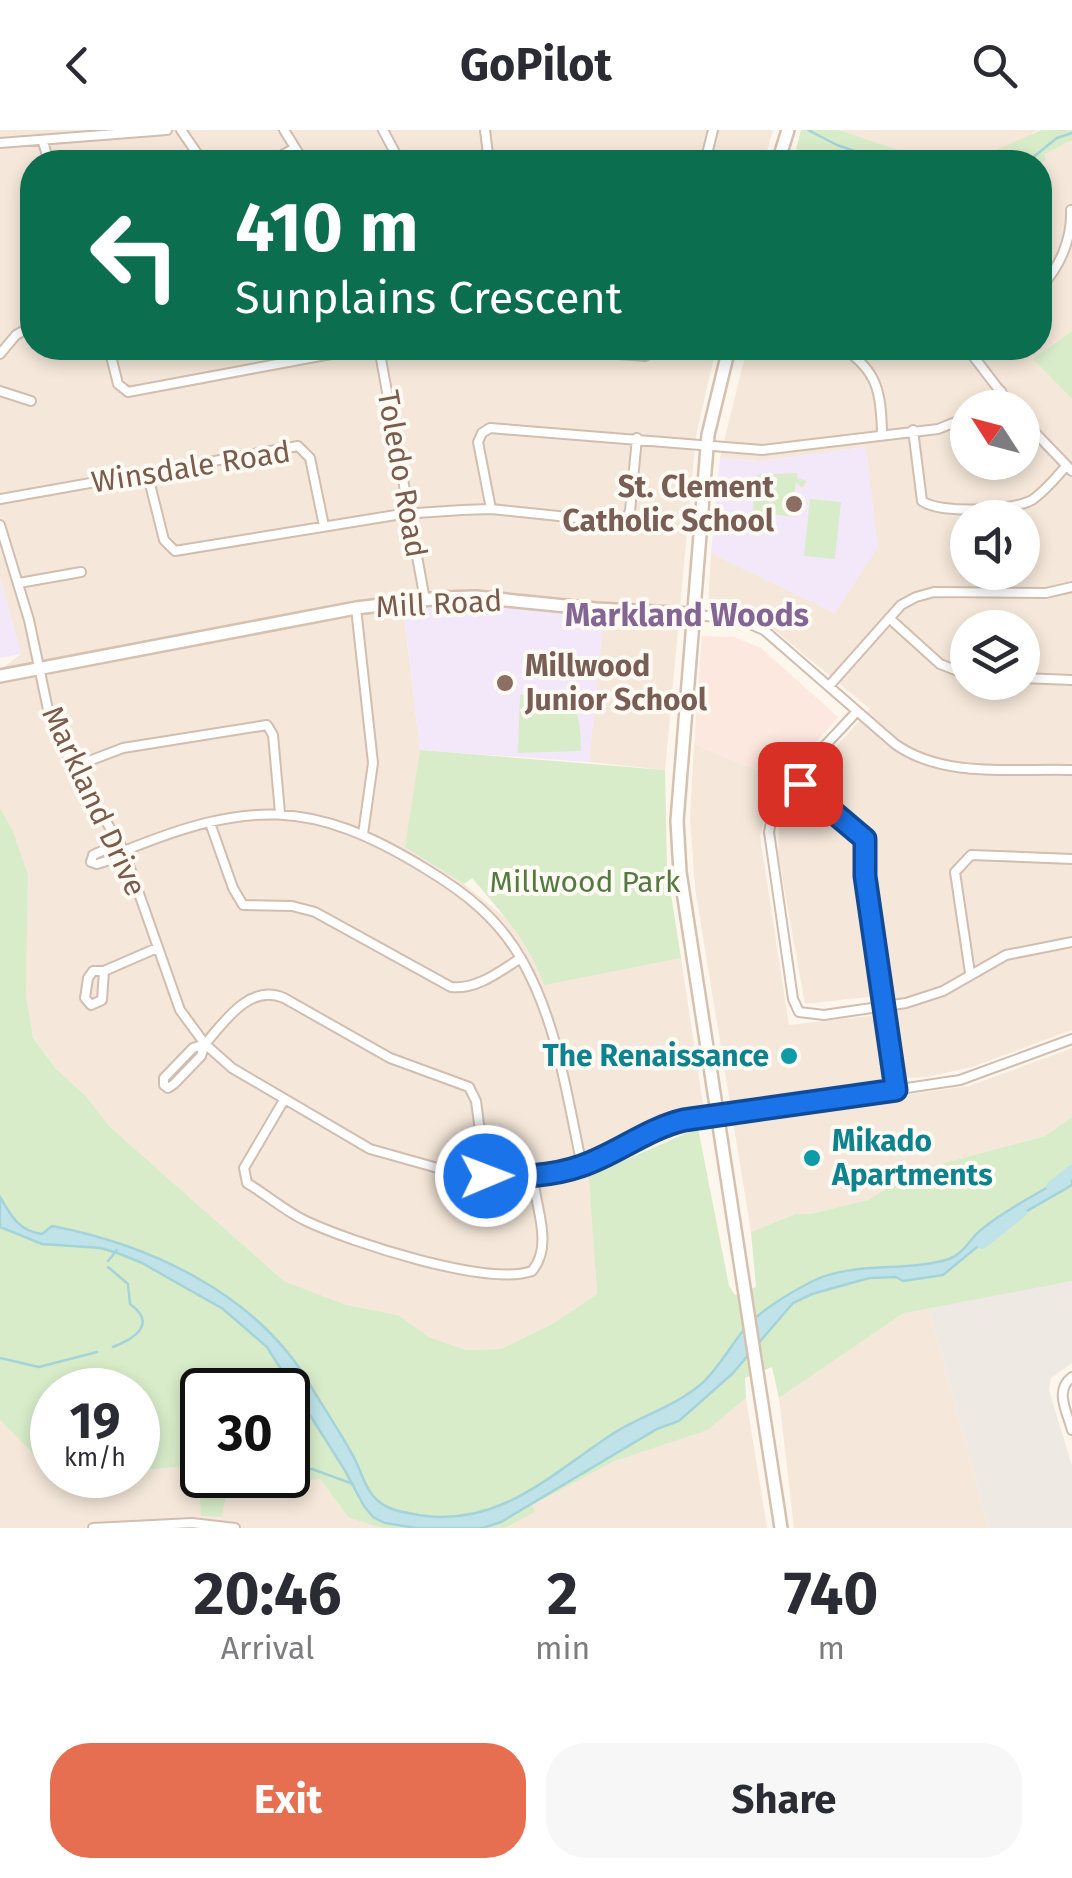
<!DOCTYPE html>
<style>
body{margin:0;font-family:"Fira Sans",sans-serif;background:#f7f7f7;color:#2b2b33;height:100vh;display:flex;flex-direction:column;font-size:38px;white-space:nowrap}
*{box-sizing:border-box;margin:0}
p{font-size:32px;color:#7c7c81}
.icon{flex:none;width:55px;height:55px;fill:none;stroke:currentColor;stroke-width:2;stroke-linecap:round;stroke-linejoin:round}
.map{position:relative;height:1398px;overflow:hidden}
.details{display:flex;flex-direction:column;background:#fff;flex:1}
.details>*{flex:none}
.hud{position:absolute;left:20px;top:20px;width:1032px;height:210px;border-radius:40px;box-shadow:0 5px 15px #0003;background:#0b6e4f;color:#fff;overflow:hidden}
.needle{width:65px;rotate:306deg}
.tools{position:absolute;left:950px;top:260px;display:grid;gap:20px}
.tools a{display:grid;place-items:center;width:90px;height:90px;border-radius:50%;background:#fff;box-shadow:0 5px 15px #0003;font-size:50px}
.speed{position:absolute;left:30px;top:1238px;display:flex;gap:20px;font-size:50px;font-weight:700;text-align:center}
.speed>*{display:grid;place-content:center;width:130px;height:130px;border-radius:50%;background:#fff;box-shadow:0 5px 15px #0003;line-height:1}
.speed small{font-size:25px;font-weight:400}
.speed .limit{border:5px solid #111;border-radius:15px;background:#fff;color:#111}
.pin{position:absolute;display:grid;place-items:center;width:85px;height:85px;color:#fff;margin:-42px;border-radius:20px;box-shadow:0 5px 15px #0006}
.me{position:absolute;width:110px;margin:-55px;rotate:89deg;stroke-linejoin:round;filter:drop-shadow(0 0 8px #0008)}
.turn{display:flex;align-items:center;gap:35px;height:210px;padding:0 50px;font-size:45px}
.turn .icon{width:130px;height:130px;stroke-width:2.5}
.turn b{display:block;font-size:70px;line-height:85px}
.eta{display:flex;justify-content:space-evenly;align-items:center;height:170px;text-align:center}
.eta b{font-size:60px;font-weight:700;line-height:70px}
.button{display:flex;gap:20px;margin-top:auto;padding:20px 50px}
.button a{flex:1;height:115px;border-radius:40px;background:#e76f51;color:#fff;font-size:40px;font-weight:700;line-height:115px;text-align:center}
.button a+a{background:#f7f7f7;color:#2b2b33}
header{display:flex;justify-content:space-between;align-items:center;height:130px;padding:0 50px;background:#fff;font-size:45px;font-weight:700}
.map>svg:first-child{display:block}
</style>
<header><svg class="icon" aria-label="back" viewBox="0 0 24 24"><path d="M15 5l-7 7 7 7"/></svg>GoPilot<svg class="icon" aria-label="search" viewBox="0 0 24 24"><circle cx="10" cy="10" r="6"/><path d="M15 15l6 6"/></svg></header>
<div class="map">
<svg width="1072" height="1398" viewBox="0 0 1072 1398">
<rect width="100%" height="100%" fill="#fdf6ec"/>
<path fill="#f5e8da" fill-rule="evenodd" d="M0 0H773L764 32H32V218H716L696 306 665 640 589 632 603 487 403 478 420 620 406 717 464 754 509 791 538 835 544 854 681 828 703 974 660 987 588 1022 597 1164 552 1194 501 1219 466 1220 429 1207 398 1185 347 1175 284 1151 109 996 85 965 56 939 33 906 26 864 28 744 13 701 0 678V540L21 524 0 447Z
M838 0H1038L1016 14 969 32H936Z
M1072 10V201L1034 229 1072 269V900L972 937 927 947 904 948 894 864 805 874 778 724 779 695 795 662 870 579 760 488 708 476 711 423 835 483 866 317 759 331 720 328 747 218H1040V35L1046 29 1044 24ZM968 278H1022V332H968ZM968 388H1022V442H968ZM968 498H1022V552H968Z
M694 614 782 650 768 674 760 706 789 895 877 885 890 967 969 956 1072 918V987L1045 1006 914 1041 868 1070 810 1084H795L751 1102 695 758 690 688Z
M928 1176 989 1398H794L779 1268 904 1183Z
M746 1268 767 1398H507L534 1382 531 1375 615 1331 708 1300Z
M0 1290 60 1350 138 1345V1341L184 1336 199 1351 222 1387 230 1345 273 1356 320 1349 349 1388 382 1398H0Z"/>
<path fill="#fde8e0" d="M702 506 734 507 761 518 838 587 782 650 694 614Z"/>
<path fill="#efe9e4" d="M1072 1151V1233L1051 1248 1049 1260 1072 1336V1398H989L928 1176Z"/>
<path fill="#f3e8fa" d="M866 317 878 417 835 483 711 423 720 328 759 331Z
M0 447 21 524 0 528Z
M474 472 604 487 589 632 420 620 403 477Z"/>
<path fill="#d8ecc9" d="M801 0H839L935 32H836L796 19Z
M1041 0H1072V10L1045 24 1046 29 1040 35 970 32Z
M1072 201V269L1033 229Z
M797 343V348L807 351 802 358 796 352 793 372 798 373 797 387 753 382 756 345Z
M810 369 841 372 835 429 804 426Z
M547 560C581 575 580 586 581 621L518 623 520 565Z
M420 620 665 640 667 739 681 828 544 855C530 813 500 781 472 748L464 754 405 717Z
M0 678 13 701 28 744 26 864 33 907 56 939 85 965 109 996 284 1151 347 1175 398 1185 429 1207 466 1220 501 1219 552 1194 597 1164 589 1046 698 998 729 1156 735 1165 756 1157 751 1102 795 1084H810L868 1070 914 1041 1045 1006 1072 987V1151L904 1183 779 1268 772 1237 745 1248 746 1268 708 1300 615 1331 532 1375 535 1382 506 1398H382L349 1388 320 1349C296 1352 257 1364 238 1345H288V1260H202V1345H230L222 1387 201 1386 199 1351 185 1336 138 1341V1260H52V1343L0 1290V1097L41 1114 32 1103 19 1096 0 1067Z"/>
<path fill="#bfe3e8" stroke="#a5d3da" stroke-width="2.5" d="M1072 1043V1055L1006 1093 943 1145 903 1151 896 1147 869 1148 812 1164 793 1173 732 1244 679 1291 657 1299 501 1392 483 1398H416L385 1393 373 1387 364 1376 344 1339 267 1217 223 1179 142 1133 120 1124 101 1118 42 1114 0 1097V1067C11 1086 19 1101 42 1104L52 1096C151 1115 256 1164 309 1253 323 1277 339 1300 352 1324 361 1339 364 1358 377 1370 389 1381 404 1382 419 1385 500 1398 552 1343 614 1303 641 1286 675 1276 700 1255 718 1240 731 1214 747 1196 763 1179 788 1164 809 1153 852 1130 903 1143 949 1129 965 1123 970 1108 982 1099 1009 1077 1043 1061 1072 1043Z"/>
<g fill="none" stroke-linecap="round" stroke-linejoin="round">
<path stroke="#a5d3da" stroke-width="2.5" d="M808 0 837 15 886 32
M1027 32 1057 8 1072 3
M108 1131 117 1120
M108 1137 128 1154 130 1174C158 1194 134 1209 113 1217
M0 1228 39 1237 97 1222
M288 1338 312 1339 353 1354"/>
<path stroke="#bfe3e8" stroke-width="12" d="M1052 1057 1072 1041
M982 1113 1021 1082"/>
<g stroke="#d1beb0" stroke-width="12">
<path id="street" d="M181 0 203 32
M284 0 304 32
M383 0 400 32
M485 0 489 32
M43 12 49 32
M0 13 167 0
M270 32 295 18
M705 32 713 0
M1040 158C1060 137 1072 109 1071 80
M109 218 118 254 128 262 363 218
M379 218 425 470
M541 218 645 226 657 218
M843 218C878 241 881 263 882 303
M967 218 1013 278
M0 224 16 205 32 196
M0 261 31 271
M982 278 1001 261
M1022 289 1072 341
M913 300 922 371C940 384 1012 381 1032 370 1045 361 1056 348 1066 336
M147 342 164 410 175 421 402 384 462 380 491 379 616 392 626 389 630 381 637 308
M0 369 298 316 310 328 324 396
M491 379 478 312 482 303 490 298 762 320 938 299 968 287
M0 395 29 490 50 589 73 637 124 721 180 880 205 914 232 938 370 1019 459 1044 533 1046 582 1036 674 993 960 950 1072 909
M19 453 81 442
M356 478 373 633 363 704
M692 484 743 491 764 500 895 614C944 649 1014 638 1072 640
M889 488 940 534 968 545
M1022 548 1072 550
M829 556 901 475 916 467 934 462 1046 463 1072 457
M857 581C828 615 776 658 769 702L793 869 799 882 824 885 906 873 943 861 1006 825 1072 812
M73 637 123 618 267 595 273 605 280 683
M797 651 861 704 867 716 865 745 895 960
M210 693 233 758 243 775 292 776 315 782 451 857C477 860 500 841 521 828
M120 713 93 725 91 732 97 734 126 725
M124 721C247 671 311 668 426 739 466 763 500 790 523 832 558 895 567 967 582 1036
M104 841H93L88 848 85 868 91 875 102 870 104 841 157 818
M970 843 955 742 971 725 1072 729
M205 914C225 891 250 853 284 868L390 928 469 957 476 971 486 1047
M205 914 201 926 174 954 168 958 164 955V948L193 918Z
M284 970 244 1038 247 1053C267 1065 285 1081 306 1091 351 1112 487 1157 532 1141 554 1115 535 1077 533 1046
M1072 1247C1054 1260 1067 1282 1072 1300
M93 1398 192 1393 235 1398"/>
</g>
<g stroke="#d6c0b0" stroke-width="16">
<path id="secondary" d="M778 32 788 0
M729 218 708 305 677 691 680 742 781 1398
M0 546 356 478 440 468 476 467 596 479 692 484"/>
</g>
<use href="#street" stroke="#fff" stroke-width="8"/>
<use href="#secondary" stroke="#fff" stroke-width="11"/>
</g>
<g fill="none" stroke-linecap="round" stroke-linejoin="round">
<g stroke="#114b97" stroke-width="25">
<path id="route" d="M486 1046C518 1047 550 1047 581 1036 617 1024 646 999 684 990L896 960 865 746V709L800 654"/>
</g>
<use href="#route" stroke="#1a73e8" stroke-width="18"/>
</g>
<g fill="#8d6e63" stroke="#fffaf3" stroke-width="4">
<circle cx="794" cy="374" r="10"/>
<circle cx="505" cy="553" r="10"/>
</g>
<g fill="#0f9aa8" stroke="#fffaf3" stroke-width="4">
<circle cx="789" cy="926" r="10"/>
<circle cx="812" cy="1028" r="10"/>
</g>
<g text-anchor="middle" stroke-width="8" stroke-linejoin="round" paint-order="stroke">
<g font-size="30" fill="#7a5c4d" stroke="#fffaf3">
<text transform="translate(191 337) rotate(-9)" y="10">Winsdale Road</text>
<text transform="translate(402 344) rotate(80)" y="10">Toledo Road</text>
<text transform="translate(439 474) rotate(-3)" y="10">Mill Road</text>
<text transform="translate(94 671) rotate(65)" y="10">Markland Drive</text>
</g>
<g font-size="30" font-weight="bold" fill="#785e54" stroke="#fffaf3" text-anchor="end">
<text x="774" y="367">St. Clement<tspan x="774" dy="34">Catholic School</tspan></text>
<text x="525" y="546" text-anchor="start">Millwood<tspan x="525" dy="34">Junior School</tspan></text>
</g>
<g font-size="30" fill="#537a41" stroke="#fffaf3">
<text x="585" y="762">Millwood Park</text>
</g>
<g font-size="30" font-weight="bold" fill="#0d838f" stroke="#fffaf3" text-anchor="end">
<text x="769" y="936">The Renaissance</text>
<text x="832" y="1021" text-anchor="start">Mikado<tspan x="832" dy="34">Apartments</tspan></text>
</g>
<g font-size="32" font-weight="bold" fill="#846695" stroke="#fffaf3">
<text x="687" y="496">Markland Woods</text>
</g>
</g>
</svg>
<div class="tools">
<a><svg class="needle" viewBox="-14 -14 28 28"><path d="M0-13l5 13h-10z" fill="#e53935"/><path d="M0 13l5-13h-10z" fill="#7c7c81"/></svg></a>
<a><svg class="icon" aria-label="sound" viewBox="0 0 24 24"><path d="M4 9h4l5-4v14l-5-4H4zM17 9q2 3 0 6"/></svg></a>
<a><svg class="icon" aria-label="layers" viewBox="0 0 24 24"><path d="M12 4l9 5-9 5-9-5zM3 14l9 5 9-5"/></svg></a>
</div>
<div class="speed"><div>19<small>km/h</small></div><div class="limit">30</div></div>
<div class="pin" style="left:800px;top:654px;background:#d93025"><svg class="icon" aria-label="arrive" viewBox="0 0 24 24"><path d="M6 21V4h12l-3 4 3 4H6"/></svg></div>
<svg class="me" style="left:486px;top:1046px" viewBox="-20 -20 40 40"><circle r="17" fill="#1a73e8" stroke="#fff" stroke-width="3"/><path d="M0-11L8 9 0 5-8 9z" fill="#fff"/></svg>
<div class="hud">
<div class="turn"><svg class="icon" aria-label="left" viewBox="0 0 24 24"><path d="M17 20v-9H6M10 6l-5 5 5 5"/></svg><div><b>410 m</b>Sunplains Crescent</div></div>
</div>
</div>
<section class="details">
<div class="eta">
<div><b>20:46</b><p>Arrival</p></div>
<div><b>2</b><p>min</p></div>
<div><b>740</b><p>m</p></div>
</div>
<div class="button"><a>Exit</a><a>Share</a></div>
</section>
